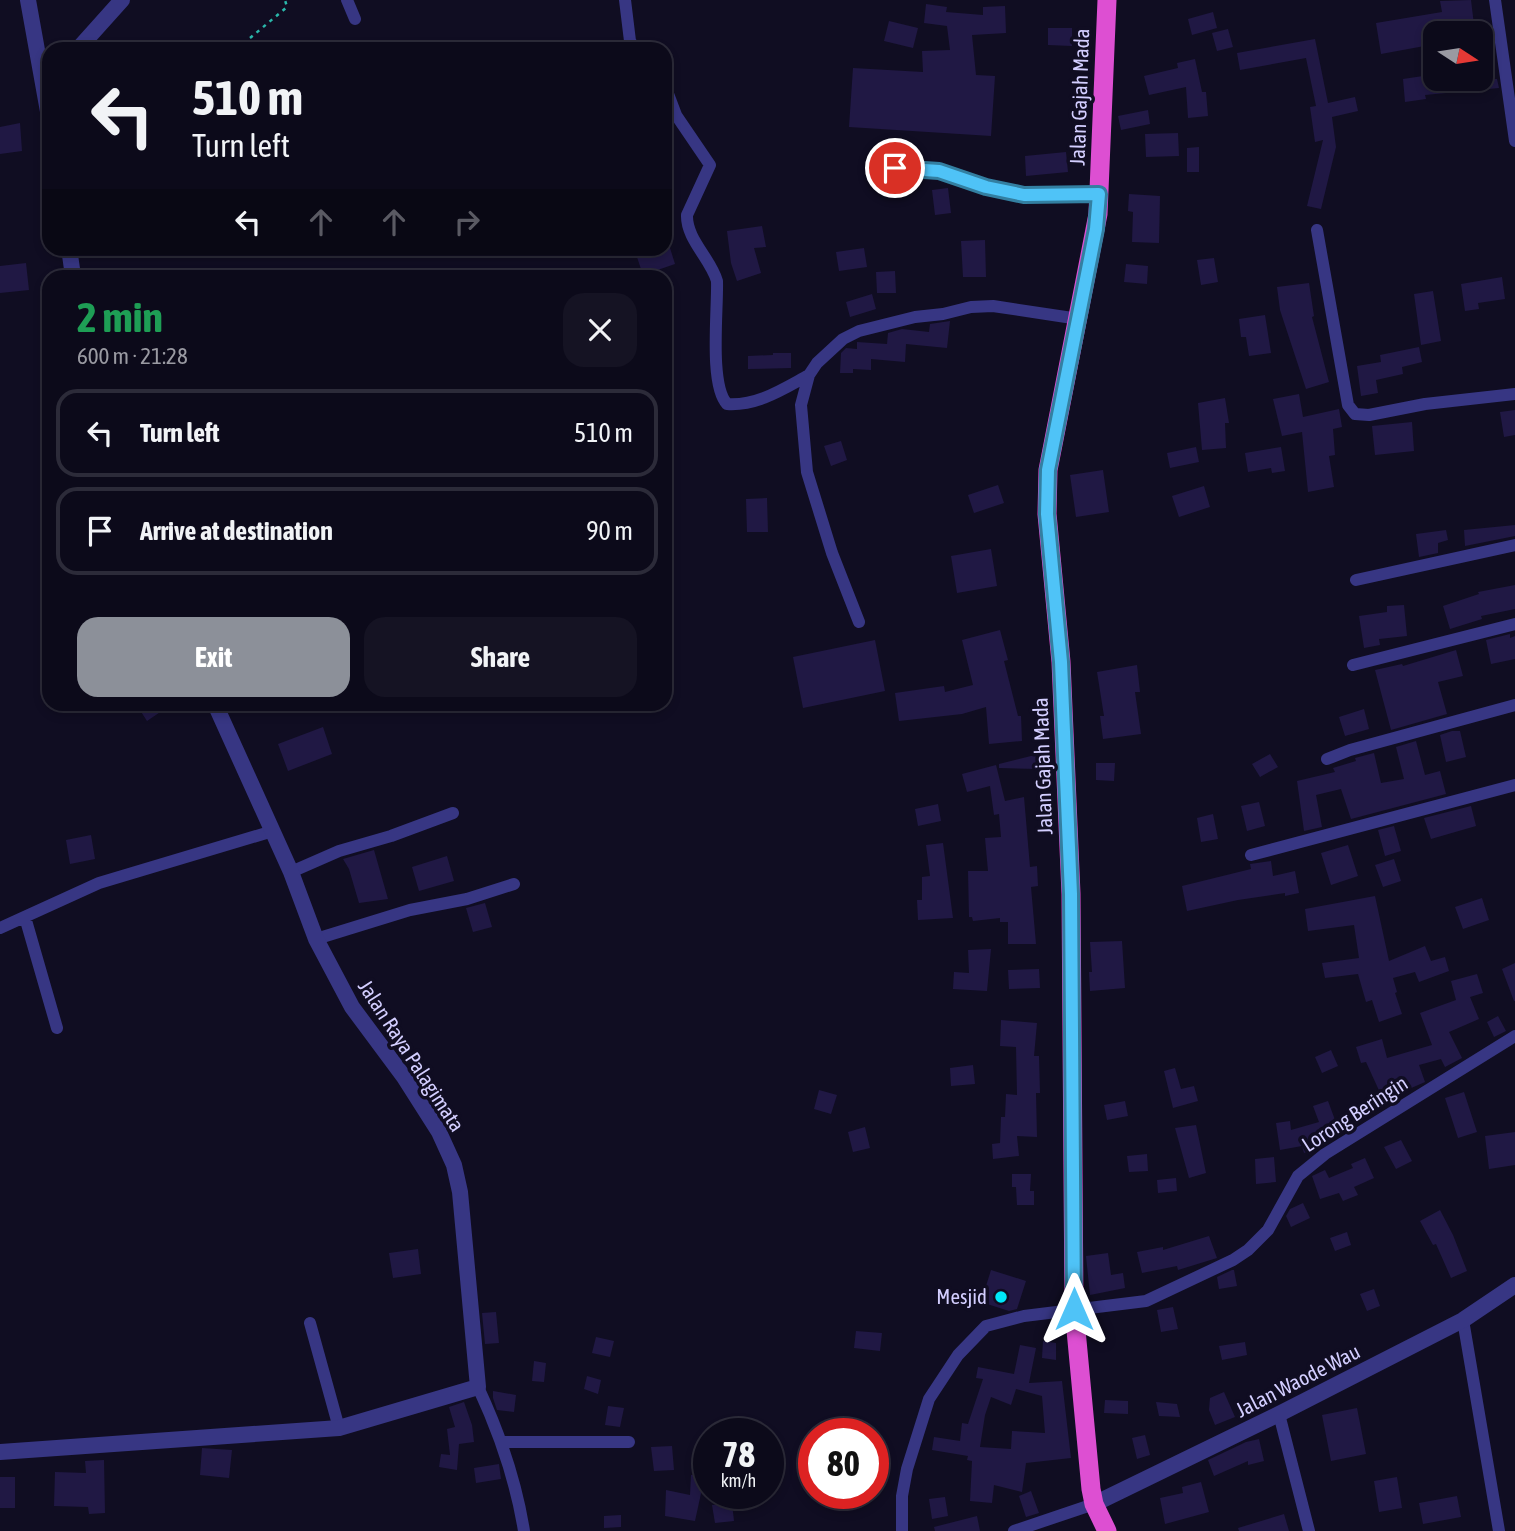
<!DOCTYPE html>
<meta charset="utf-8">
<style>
body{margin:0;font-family:"Asap Condensed",sans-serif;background:#151323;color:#f1f3f6;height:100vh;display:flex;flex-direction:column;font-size:26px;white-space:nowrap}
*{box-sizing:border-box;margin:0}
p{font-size:23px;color:#9a9aa2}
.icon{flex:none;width:38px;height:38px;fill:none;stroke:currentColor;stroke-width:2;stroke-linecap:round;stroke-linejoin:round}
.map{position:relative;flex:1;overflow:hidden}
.details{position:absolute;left:42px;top:270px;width:630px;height:441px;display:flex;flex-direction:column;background:#0c0a1a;border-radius:21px;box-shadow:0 4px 10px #0003,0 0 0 2px #2c2b39}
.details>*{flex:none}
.hud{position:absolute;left:42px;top:42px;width:630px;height:214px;border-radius:21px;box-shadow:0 4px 10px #0003,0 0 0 2px #2c2b39;background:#0c0a1a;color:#f1f3f6;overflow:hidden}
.needle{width:46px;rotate:102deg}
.buttons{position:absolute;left:1423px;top:21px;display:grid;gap:14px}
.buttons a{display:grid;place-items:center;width:70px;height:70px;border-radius:14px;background:#0c0a1a;box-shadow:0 4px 10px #0003,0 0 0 2px #2c2b39;font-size:35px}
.speed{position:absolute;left:693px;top:1418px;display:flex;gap:14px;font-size:35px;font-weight:700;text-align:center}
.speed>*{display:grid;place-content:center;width:91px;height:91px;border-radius:50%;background:#0c0a1a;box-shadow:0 4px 10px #0003,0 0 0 2px #2c2b39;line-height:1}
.speed small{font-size:18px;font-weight:400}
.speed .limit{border:10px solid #d22;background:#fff;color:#111}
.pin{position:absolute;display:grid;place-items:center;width:60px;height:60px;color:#fff;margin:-30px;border:4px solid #fff;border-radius:50%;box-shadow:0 2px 7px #0007}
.me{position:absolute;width:77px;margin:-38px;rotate:0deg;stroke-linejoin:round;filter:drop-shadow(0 0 5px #0008)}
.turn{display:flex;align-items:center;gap:24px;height:147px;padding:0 35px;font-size:32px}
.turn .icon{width:91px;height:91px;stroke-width:2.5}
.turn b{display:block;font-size:49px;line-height:60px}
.lanes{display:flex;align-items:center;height:66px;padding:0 35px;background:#0003;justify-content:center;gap:35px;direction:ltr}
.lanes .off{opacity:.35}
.round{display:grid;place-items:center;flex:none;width:74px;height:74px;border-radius:21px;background:#151323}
.overview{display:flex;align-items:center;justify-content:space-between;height:119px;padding:0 35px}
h1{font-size:42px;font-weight:700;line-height:52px;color:#1e9e55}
.action{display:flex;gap:14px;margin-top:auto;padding:14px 35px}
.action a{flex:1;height:80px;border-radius:21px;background:#8c9099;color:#fff;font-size:28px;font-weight:700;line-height:80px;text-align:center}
.action a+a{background:#151323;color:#f1f3f6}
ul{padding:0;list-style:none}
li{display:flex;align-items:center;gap:21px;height:88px;margin:0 14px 10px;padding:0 21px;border:4px solid #2c2b39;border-radius:21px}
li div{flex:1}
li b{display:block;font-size:26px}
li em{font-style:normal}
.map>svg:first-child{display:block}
</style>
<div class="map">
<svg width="1515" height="1531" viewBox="0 0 1515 1531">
<rect width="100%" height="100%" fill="#100d22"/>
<path fill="#201844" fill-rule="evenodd" d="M1471 0 1475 33H1428L1430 45 1381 54 1376 23 1442 12 1440 1Z
M926 4 947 7 946 12 983 15V7L1005 6 1006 33 972 35 976 75 995 76 991 136 849 127 853 68 923 72 922 51 950 50 947 26 924 23Z
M1213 12 1217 28 1192 35 1188 19Z
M889 21 918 28 913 48 884 41Z
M1048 28H1072V46L1048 45Z
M1228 29 1233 47 1217 51 1212 33Z
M1315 39 1328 103 1355 97 1358 111 1332 117 1336 147 1321 209 1307 206 1323 140 1315 142 1310 107 1316 106 1306 58 1240 70 1237 53Z
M1195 59 1202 92H1206L1208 116 1188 118 1186 87 1149 95 1144 76 1178 68 1177 63Z
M1423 76 1424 79H1497L1499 88 1425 95 1426 99 1405 102 1403 79Z
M1148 110 1150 124 1121 130 1118 116Z
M20 123 22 151 0 154V127Z
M1178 133 1179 156 1146 157 1145 134Z
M1199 147V172H1187V148Z
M1066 152 1068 172 1026 176 1025 156Z
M948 188 951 213 935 215 932 190Z
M1129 194 1160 196 1159 243 1132 242 1133 212 1128 211Z
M762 226 766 247 754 248 761 273 737 281 731 263 727 231Z
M985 240 986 277H963L961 241Z
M634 248H670L675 264 643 275Z
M864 248 867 267 839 271 836 252Z
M1214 258 1218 282 1201 285 1197 260Z
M26 263 29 290 0 293V266Z
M1126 264 1148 266 1147 284 1124 282Z
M895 271 896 293H877L876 272Z
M1502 277 1505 299 1478 303 1479 309 1465 311 1461 284Z
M1309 283 1314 316 1312 317 1329 382 1306 389 1280 310 1277 287Z
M1433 291 1441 341 1421 345 1414 294Z
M872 294 876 309 850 317 846 302Z
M1265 315 1271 353 1249 356 1246 337H1241L1239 319Z
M950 321 947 348 906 344 905 362 871 359V370L853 369V373H840L841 353 846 348 857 349V342L887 344 888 333 902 329 929 332 930 324Z
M1419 347 1422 362 1402 367 1403 374 1376 380 1378 393 1361 396 1357 366 1381 362 1380 355Z
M773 353H791V368L748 369V356L773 355Z
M1299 394 1303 417 1339 409 1342 427 1333 429 1335 455 1329 456 1334 487 1308 492 1302 432 1282 436 1273 399Z
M1225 398 1229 423H1225L1226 448 1202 450 1198 403Z
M1515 410V435L1504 437 1500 412Z
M1412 422 1414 451 1375 455 1372 426Z
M841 441 847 460 831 466 824 446Z
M1196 447 1199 462 1170 468 1167 453Z
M1281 447 1285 471 1272 473 1271 468 1248 472 1245 453Z
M1103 470 1109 512 1076 517 1070 475Z
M998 485 1004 503 974 513 968 495Z
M1204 486 1210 507 1179 517 1172 496Z
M767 498 768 532H747L746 499Z
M1515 525V536L1465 546 1464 530Z
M1446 530 1448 540 1438 543V553L1419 557 1416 534Z
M991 549 997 586 957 593 951 556Z
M1515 585V609L1481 616 1482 619 1450 629 1443 606 1479 594 1478 592Z
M1404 605 1407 636 1379 639 1380 645 1364 648 1359 616 1387 612V606Z
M1000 630 1008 660 1004 661 1018 716H1021L1022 741 989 744 986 707 962 714 899 721 895 693 944 686 945 692 973 685 962 640Z
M1510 634V638L1515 636V659L1491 664 1486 640Z
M875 640 885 691 803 708 793 657Z
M1456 650 1463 676 1438 682 1447 714 1391 730 1375 670 1402 664 1403 666Z
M1137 665 1140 692H1135L1141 734 1103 739 1100 716H1104L1097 672Z
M136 704H172L147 721Z
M1364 709 1369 729 1345 736 1339 717Z
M323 727 332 754 288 771 278 744Z
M1452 731H1460L1466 757 1446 762 1440 735Z
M1416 741 1425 775 1440 771 1446 794 1351 819 1341 789 1316 795 1322 827 1304 831 1297 781 1335 772 1333 768 1356 761 1355 758 1374 753 1381 783 1404 779 1396 747Z
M1039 754V769L999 768V764Z
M1270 754 1278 767 1260 777 1252 764Z
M1096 763H1115L1114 781 1096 780Z
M996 765 1005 801 1024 797 1030 867 1037 866 1038 886 1031 887 1036 944H1008V922H1000V918L973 921 972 917H969L968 871H988L985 838 1001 837 999 814 994 815 990 786 967 792 962 774Z
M1259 802 1265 826 1247 831 1241 806Z
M938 804 941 821 918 826 915 809Z
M1471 806 1476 826 1431 839 1424 818Z
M1213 814 1218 839 1201 842 1197 818Z
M1394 826 1401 851 1385 856 1378 830Z
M91 835 95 859 70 864 66 840Z
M943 843 953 918 918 920 917 900H922V877L930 876 926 845Z
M1348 845 1358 876 1331 885 1321 853Z
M374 850 388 899 359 903 349 869 343 859Z
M447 856 454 881 419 891 412 867Z
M1394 859 1401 881 1383 887 1375 865Z
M1271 861 1273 876 1295 871 1299 893 1285 896V893L1238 900 1187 911 1182 886 1251 869 1250 864Z
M1375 896 1389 961 1425 946 1431 961 1445 957 1449 971 1419 982 1415 972 1393 978 1397 992 1395 993 1402 1014 1379 1022 1372 1000 1366 1002 1358 974 1325 978 1322 963 1359 958 1354 925 1308 931 1305 909Z
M1482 898 1489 920 1463 929 1455 907Z
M485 903 492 927 473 932 466 908Z
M1122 941 1125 988 1090 991 1089 972H1092L1090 942Z
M991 949 987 991 953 989 954 972 969 973 968 950Z
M1515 963V1001H1514L1502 969Z
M1039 969 1040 988 1009 989 1008 970Z
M1477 974 1483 993 1470 997 1479 1019 1449 1032 1462 1058 1445 1067 1441 1059 1419 1065 1425 1082 1409 1089 1408 1085 1382 1097 1366 1062 1361 1063 1356 1047 1382 1039 1387 1058 1432 1045 1420 1013 1456 1000 1451 981Z
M1498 1016 1506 1031 1494 1037 1487 1022Z
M1001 1020 1037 1023 1034 1056H1039L1040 1093H1036L1037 1137 1017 1136 1019 1156 993 1159 992 1144 1000 1143 1001 1117H1005L1006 1094 1017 1095 1016 1047 1000 1046Z
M1331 1050 1338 1066 1322 1073 1315 1057Z
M973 1065 975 1084 951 1086 950 1068Z
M1175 1068 1181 1089 1194 1086 1198 1101 1173 1108 1164 1071Z
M819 1090 837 1095 831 1114 814 1109Z
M1464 1092 1477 1132 1458 1138 1445 1098Z
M1125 1101 1128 1116 1107 1120 1104 1105Z
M1328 1101 1338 1128 1317 1136 1320 1147 1304 1153 1302 1146 1280 1150 1276 1123 1290 1121 1291 1130 1319 1122 1313 1106Z
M1196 1125 1206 1173 1189 1178 1175 1128Z
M865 1127 870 1148 853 1152 848 1132Z
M1515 1132V1165L1489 1169 1485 1136Z
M1401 1140 1412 1161 1396 1169 1384 1147Z
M1147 1154 1148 1171 1129 1172 1127 1156Z
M1274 1157 1276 1182 1256 1184 1255 1159Z
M1365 1158 1374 1178 1354 1187 1358 1195 1343 1201 1339 1193 1320 1199 1312 1176 1325 1170 1329 1178 1353 1168 1351 1164Z
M1012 1174H1031L1030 1191H1034V1205H1017L1016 1187H1012Z
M1176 1178 1177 1191 1158 1193 1157 1180Z
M1303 1203 1310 1218 1291 1227 1286 1216 1290 1209Z
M1440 1210 1453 1235 1467 1271 1451 1278 1436 1244 1433 1245 1420 1221Z
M1347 1232 1351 1245 1335 1251 1330 1238Z
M1209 1236 1217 1258 1178 1270 1177 1266 1142 1273 1137 1252 1163 1247V1250Z
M418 1249 421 1274 393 1278 389 1253Z
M1108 1253 1111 1275 1123 1273 1125 1288 1090 1295 1086 1256Z
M991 1270 1026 1281 1017 1309 1009 1311 981 1302Z
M1232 1270H1234L1237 1286 1219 1289 1217 1277Z
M1374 1289 1380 1306 1367 1311 1360 1294Z
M1173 1307 1178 1329 1161 1332 1157 1310Z
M496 1312 499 1343 485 1344 482 1313Z
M856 1331 882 1333 880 1351 854 1348Z
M596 1337 614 1341 610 1357 592 1353Z
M1043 1341 1056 1343V1360L1042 1358Z
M1245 1342 1247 1355 1222 1360 1219 1346Z
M1020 1345 1036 1348 1029 1383 1062 1381 1071 1458 1026 1463 1022 1492 994 1485 992 1503 970 1501 972 1461 967 1460 968 1456 932 1450 934 1437 960 1441 962 1423 968 1424 983 1379 976 1378 978 1367 1014 1374ZM1016 1389 1042 1396 1045 1433 1012 1431 1011 1449 980 1447 985 1415 991 1397 1011 1405Z
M534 1361 546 1363 544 1382 532 1381Z
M587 1376 601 1380 598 1394 584 1389Z
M493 1391 516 1395 514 1412 497 1410 493 1398Z
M1224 1392 1235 1417 1215 1425 1209 1410 1210 1398Z
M1105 1400 1128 1401V1414L1104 1413Z
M464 1402 472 1425 474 1442 459 1444 457 1470 439 1467 441 1454 450 1455 447 1429 455 1427 449 1407Z
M1156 1402 1177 1404 1180 1417 1159 1416Z
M608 1406 624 1408 620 1427 605 1425Z
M1357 1408 1366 1454 1331 1461 1322 1415Z
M1145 1435 1150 1455 1137 1459 1132 1438Z
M1259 1439 1264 1461 1248 1465V1461L1214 1476 1208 1460 1246 1442Z
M672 1446 674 1470 654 1471 651 1447Z
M202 1448 232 1450 229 1478 200 1475Z
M104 1460 105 1513 89 1514 88 1507 54 1506 55 1472 86 1473 85 1461Z
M499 1464 501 1479 476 1483 474 1468Z
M691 1475H705L695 1521 665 1516 666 1490 690 1495Z
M0 1477H15V1508H0Z
M1397 1477 1402 1508 1379 1512 1374 1481Z
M1201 1482 1209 1512 1165 1524 1160 1498 1183 1493 1182 1487Z
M1031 1491 1039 1513 1026 1517 1019 1496Z
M1457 1496 1461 1517 1423 1524 1419 1503Z
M945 1497 948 1516 932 1519 929 1499Z
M732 1503 734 1521 715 1523 712 1505Z
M1284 1514 1289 1531H1239L1238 1528Z
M621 1515V1527L604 1528V1516Z
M977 1516 980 1531H935L934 1527Z"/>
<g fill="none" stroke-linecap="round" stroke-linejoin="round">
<path stroke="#2ab7aa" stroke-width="2.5" stroke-dasharray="3.5 5" stroke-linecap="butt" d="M237 49 287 7 285 0"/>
<path stroke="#373683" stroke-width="12" d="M347 0 355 19
M625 0 630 41 635 49
M1495 0 1515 141
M665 86 676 115 710 165 687 215C686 239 711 259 717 281 718 309 709 385 727 404 758 406 783 389 809 375
M873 167 939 171 986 187 1025 195 1099 193
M1317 230 1348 405 1355 414 1369 415 1425 404 1515 394
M1356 580 1515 545
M859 622 832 553 807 472 801 405 809 375 817 363 843 339 859 331 915 317 943 314 971 307 993 306 1079 319
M1353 665 1515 624
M1327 759 1350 750 1515 705
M1251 855 1515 785
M291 872 339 851 391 836 453 813
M25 917 57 1028
M0 928 99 883 273 831
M316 939 410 910 467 899 514 884
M1463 1320 1499 1531
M310 1323 339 1428
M478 1387C499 1432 516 1481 524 1531
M1279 1414 1309 1531
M501 1442H629
M902 1531V1496L907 1469 929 1399 958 1355 986 1326 1024 1316 1146 1301 1233 1260 1248 1250 1268 1230 1298 1176 1325 1154 1515 1036
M1014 1531 1094 1504"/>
<path stroke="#373683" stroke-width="16" d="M28 0 49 117
M78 49 122 0
M69 248 73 276
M0 1452 339 1428 478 1387 460 1192 454 1165 439 1132 404 1077 352 1007 316 939 291 872 215 704
M1094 1504 1279 1414 1463 1320 1515 1285"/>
<path stroke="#dd4fd2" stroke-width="19" d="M1107 1531 1094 1504 1091 1489 1074 1309 1071 894 1061 662 1047 514 1048 470 1098 214 1107 0"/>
</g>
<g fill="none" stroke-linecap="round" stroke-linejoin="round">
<g stroke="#337fa1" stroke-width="18">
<path id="route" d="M895 168 939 171 986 187 1024 195 1099 194 1096 229 1048 470 1047 514 1061 662 1071 894 1074 1309"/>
</g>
<use href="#route" stroke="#4fc3f7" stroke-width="12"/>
</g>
<circle fill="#00e8f9" stroke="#100d22" stroke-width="2.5" cx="1001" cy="1297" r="7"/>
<g text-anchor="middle" stroke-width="7" stroke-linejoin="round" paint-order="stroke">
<g font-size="21" fill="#d3ceff" stroke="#100d22">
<text transform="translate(1080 97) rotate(-88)" y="7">Jalan Gajah Mada</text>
<text transform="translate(1043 766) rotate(-92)" y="7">Jalan Gajah Mada</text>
<text transform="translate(411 1056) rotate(57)" y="7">Jalan Raya Palagimata</text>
<text transform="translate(1355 1114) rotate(-33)" y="7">Lorong Beringin</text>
<text transform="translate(1298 1381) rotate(-27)" y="7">Jalan Waode Wau</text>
</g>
<g font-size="21" fill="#d3ceff" stroke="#100d22" text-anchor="end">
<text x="987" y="1304">Mesjid</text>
</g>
</g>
</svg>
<div class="buttons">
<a><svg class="needle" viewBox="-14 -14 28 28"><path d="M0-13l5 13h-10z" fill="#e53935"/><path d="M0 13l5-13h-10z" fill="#9a9aa2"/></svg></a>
</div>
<div class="speed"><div>78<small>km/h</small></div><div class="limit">80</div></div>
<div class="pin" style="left:895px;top:168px;background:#d93025"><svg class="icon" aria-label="arrive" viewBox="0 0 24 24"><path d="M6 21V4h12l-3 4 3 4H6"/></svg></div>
<svg class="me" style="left:1074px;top:1309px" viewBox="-20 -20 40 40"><path d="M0-17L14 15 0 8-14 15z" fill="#4fc3f7" stroke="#fff" stroke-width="4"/></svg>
<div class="hud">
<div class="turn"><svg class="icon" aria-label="left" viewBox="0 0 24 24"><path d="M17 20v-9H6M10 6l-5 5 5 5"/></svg><div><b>510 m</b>Turn left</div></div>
<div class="lanes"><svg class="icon" aria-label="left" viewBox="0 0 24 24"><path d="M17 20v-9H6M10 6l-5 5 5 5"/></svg><svg class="icon off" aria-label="ahead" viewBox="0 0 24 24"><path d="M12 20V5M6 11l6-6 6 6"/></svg><svg class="icon off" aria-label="ahead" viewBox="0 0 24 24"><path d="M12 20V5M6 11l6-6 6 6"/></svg><svg class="icon off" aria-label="right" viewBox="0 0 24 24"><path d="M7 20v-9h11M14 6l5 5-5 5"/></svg></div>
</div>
<section class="details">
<div class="overview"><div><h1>2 min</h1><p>600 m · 21:28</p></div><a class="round"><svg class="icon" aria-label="close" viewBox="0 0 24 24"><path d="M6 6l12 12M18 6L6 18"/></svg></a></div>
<ul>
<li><svg class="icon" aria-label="left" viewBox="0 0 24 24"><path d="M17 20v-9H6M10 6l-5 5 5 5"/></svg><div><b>Turn left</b></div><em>510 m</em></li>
<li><svg class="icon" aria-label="arrive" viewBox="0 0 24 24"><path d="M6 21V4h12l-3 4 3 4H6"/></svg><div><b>Arrive at destination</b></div><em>90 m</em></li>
</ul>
<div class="action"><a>Exit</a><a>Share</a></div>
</section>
</div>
